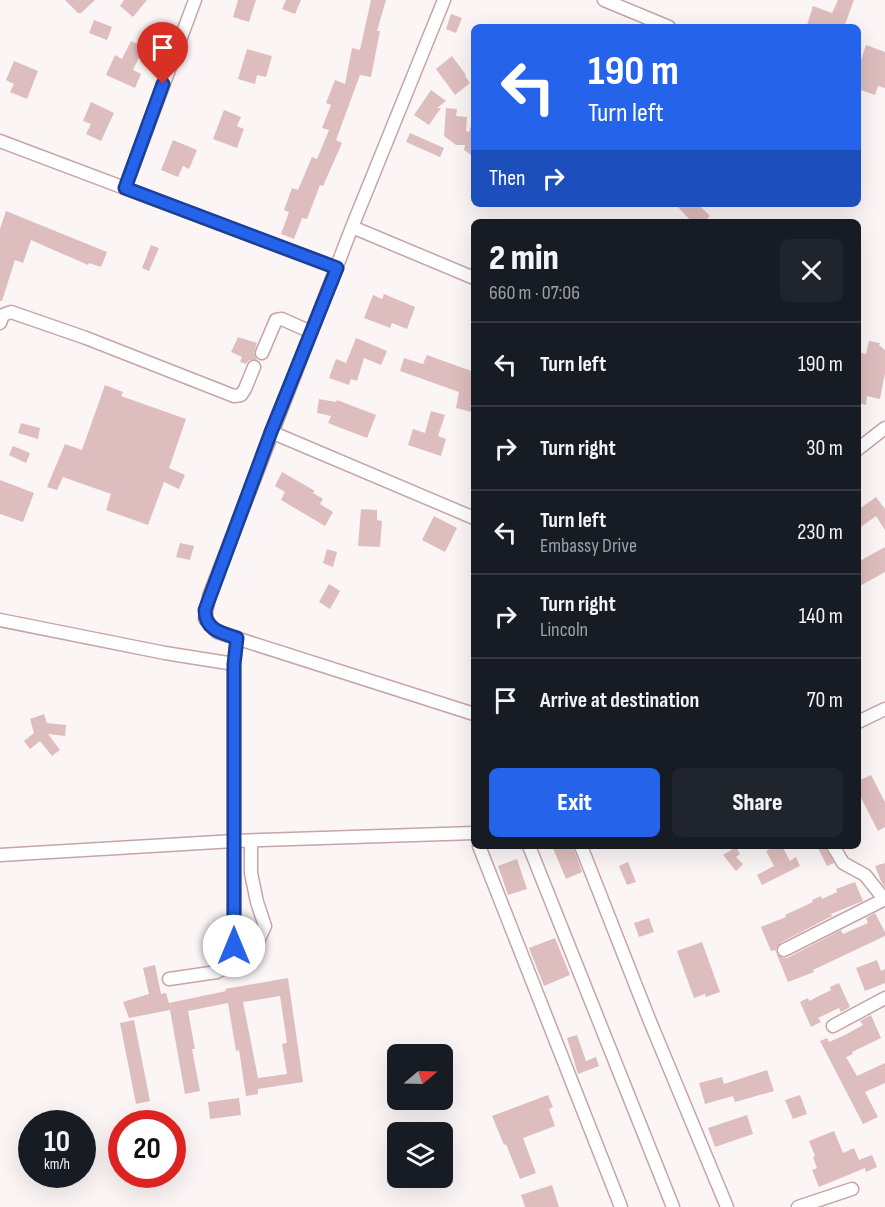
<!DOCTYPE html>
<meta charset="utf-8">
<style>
body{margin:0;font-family:"Sofia Sans Condensed",sans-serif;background:#20242c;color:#f1f3f6;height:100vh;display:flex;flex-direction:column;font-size:22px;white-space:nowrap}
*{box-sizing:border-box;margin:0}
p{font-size:20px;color:#9ea1a6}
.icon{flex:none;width:33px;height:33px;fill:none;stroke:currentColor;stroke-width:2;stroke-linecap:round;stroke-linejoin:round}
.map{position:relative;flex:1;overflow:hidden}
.drawer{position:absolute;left:471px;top:219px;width:390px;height:630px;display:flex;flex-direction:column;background:#171b24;border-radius:9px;box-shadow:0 6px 24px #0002}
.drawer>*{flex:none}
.guide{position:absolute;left:471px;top:24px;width:390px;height:183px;border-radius:9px;box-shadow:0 6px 24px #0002;background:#2563eb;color:#fff;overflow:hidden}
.needle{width:39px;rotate:71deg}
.fabs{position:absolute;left:387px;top:1044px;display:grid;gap:12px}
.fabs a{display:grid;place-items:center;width:66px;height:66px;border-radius:9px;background:#171b24;box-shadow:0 6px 24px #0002;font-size:30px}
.speed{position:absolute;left:18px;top:1110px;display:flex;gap:12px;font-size:30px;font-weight:700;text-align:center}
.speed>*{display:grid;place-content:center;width:78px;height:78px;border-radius:50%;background:#171b24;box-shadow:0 6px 24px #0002;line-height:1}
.speed small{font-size:15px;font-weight:400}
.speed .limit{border:9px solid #d22;background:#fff;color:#111}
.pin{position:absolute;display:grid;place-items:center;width:51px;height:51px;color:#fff;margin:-62px -26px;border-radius:50% 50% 50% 0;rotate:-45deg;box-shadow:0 0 6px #0007}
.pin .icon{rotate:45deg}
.me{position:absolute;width:66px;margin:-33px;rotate:0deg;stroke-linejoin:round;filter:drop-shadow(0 0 4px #0008)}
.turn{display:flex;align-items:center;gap:21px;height:126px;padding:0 18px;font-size:27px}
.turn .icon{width:78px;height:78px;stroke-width:2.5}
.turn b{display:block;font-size:42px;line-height:51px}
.then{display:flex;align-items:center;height:57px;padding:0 18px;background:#0003;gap:12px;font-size:22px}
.round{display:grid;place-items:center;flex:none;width:63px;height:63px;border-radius:9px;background:#20242c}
.overview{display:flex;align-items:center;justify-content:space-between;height:102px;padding:0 18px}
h1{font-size:36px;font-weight:800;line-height:45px}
.cta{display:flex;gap:12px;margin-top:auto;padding:12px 18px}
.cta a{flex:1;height:69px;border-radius:9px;background:#2563eb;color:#fff;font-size:24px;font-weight:800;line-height:69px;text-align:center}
.cta a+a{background:#20242c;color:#f1f3f6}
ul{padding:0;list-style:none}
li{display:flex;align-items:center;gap:18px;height:84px;padding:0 18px;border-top:2px solid #363941}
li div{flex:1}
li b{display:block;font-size:22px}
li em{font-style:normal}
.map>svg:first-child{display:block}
</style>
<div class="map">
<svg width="885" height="1207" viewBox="0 0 885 1207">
<rect width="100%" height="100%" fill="#fcf5f5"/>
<path fill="#debdbe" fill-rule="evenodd" d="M65 0H95L81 13H78Z
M124 0H147L133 17 120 6Z
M238 0H256L249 22 233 17Z
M286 0H301L295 14 282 9Z
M371 0H386L377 31H380L371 77 360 75 336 140 342 143 323 186 320 185 307 219 302 218 294 239 281 234 289 212 284 210 292 188 298 190 312 157 317 159 329 130 322 128 331 105 326 103 335 80 345 84 352 48 360 50Z
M838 0H854L844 27H812L807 25 813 6 832 13Z
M451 14 462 18 456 33 446 29Z
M94 20 112 27 107 40 89 33Z
M131 41 144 47 133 70 141 74 135 88 106 75 115 55 122 59Z
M866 45 885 52V88L878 86 875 95 858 89V69Z
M247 49 272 56 266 77 257 75 255 84 238 79Z
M452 56 466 75 465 76 470 83 455 95 436 69Z
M14 61 38 71 27 99 10 92 14 84 6 80Z
M431 90 446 101 437 108H441L429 125 414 115Z
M91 102 114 113 101 141 86 134 91 124 83 121Z
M446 108 457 109 456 116 467 117 466 131 469 132 472 123 474 124V157L464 150 465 145H456L444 136Z
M224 110 241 117 237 126 244 129 237 148 213 139Z
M410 133 444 148 440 157 406 142Z
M173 140 197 150 189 169 183 166 178 177 161 170Z
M675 204H698L710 216 704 222H692Z
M6 211 107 252 101 267 89 263 88 265 31 240 23 263 15 260 2 301H0V229Z
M151 245 159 248 149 271 142 268Z
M384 294 415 307 407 329 392 323 390 328 364 318 373 295 382 299Z
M238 337 257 343 254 353 257 360H249L246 364 240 362 242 357 231 352Z
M356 338 387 351 381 365 364 358 357 381 351 379 349 385 329 378 336 359 346 363Z
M869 341 880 343 879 345 885 350V373L880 399 867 396 866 405 858 403V352L866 354Z
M427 355 474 372V403L472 412 456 408 459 392 400 371 404 358 423 364Z
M105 385 123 392 121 396 186 419 169 468 185 475 179 489 164 482 148 525 106 510 111 494 63 477 57 490 47 487 65 444 82 450Z
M319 399 336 402 337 400 376 415 367 438 328 423 331 416 317 413Z
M431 411 445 415 438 436 446 439 441 456 408 445 413 429 425 433Z
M21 423 40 428 38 439 18 433Z
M13 446 30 453 26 463 9 455Z
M282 472 315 491 313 493 323 499 320 504 333 512 325 526 281 500 285 492 275 486Z
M0 480 34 493 23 522 0 514Z
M876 497 885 509V530L876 516 858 529V510Z
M361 509 377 510V520L382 521 380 547 358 546Z
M434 516 457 528 445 552 422 540Z
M180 543 194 546 190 560 176 557Z
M885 547V572L858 587V562Z
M327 549 337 552 333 567 323 563Z
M329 584 340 591 330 609 319 602Z
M44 714 47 723 66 725 65 736 48 734 60 750 52 756 40 741 30 749 24 741 34 733 30 719Z
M871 775 885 802V827L878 831 858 792V781Z
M552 846H573L582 872 566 879Z
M776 846H782L790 861 796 857 800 866 762 885 757 875 774 866 766 851Z
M817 846H825L834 863 827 866Z
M736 847 740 854 736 857 743 864 736 871 723 855Z
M517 859 527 889 508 895 498 866Z
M628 862 636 882 627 885 619 866Z
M885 863V887L881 881 875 866Z
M855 882 863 901 831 914 832 916 780 943 776 949 777 954 783 958H787L841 930 843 934 868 923 866 918 875 913 885 932V936L813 970 814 972 788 982 775 950 771 951 761 927 786 917 785 915 813 902 812 900 821 896 822 899 837 892 836 889Z
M649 918 654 932 639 937 634 923Z
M555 938 570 975 544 986 529 948Z
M702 942 720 992 706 997 705 994 694 998 677 951Z
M877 960 881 971 885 969V983L865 991 856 968Z
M155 965 161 994 166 993 169 1003 226 991 225 989 288 978 303 1082 258 1089V1094L246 1096 239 1050 236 1051 228 1003 188 1011 195 1049H192L200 1091 185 1094 170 1010 129 1018 123 1002 149 994 143 968ZM280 996 287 1043 282 1044 287 1074 258 1078 243 1002Z
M839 983 850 1007 841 1012 839 1008 818 1018 821 1022 811 1027 800 1002 808 998 809 1001 831 990 830 987Z
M871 1015 881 1038 852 1052 853 1054 846 1057 857 1076 885 1063V1083L865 1092 878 1117 863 1124 820 1041 827 1038 829 1042 845 1035 863 1025 860 1021Z
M134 1020 150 1101 136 1104 120 1023Z
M577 1035 586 1061 596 1057 599 1066 578 1074 567 1038Z
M767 1070 774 1091 735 1102 733 1096 705 1104 699 1083 722 1077 724 1084Z
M548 1095 553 1107 549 1109 555 1126 523 1138 536 1173 520 1179 506 1144 504 1145 492 1116Z
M800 1095 807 1114 793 1119 785 1100Z
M239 1098 241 1115 210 1119 208 1102Z
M747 1115 753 1134 715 1147 708 1128Z
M834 1131 843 1153 854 1148 859 1160 872 1155 877 1167 866 1172 865 1168 819 1187 812 1170 817 1168 813 1157 815 1156 809 1141Z
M552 1185 559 1207H525L521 1195Z"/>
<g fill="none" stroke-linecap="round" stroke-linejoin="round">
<g stroke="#c5a5a6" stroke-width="15">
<path id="minor" d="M444 0 352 227 209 596 205 619 217 632 474 714
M604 0 669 27
M0 141 337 268
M125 188 195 0
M352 227 474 278
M0 323 3 315 11 312 86 338 234 396 241 395 245 389 254 367
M262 353 276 320 282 319 311 332
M271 432 474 518
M858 449 885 428
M0 620 165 653 234 664
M858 722 885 709
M251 841V873L257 902 265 926 255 948
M479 846 621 1207
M529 846 673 1207
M581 846 649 1019 727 1207
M833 846 843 863 865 875 885 900
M0 855 234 841 474 833
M234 946 241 942 252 945 256 952C254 968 237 970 232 954L234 946V664L237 638
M784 950 885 899
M169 979 217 972 235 962
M833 1026 885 998
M798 1207 852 1189"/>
</g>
<use href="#minor" stroke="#fff" stroke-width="12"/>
</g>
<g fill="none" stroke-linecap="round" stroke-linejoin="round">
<g stroke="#184099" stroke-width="15">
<path id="route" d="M163 84 125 188 337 268 271 432 205 610C205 630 221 633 237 638L234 664V946"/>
</g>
<use href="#route" stroke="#2563eb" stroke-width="10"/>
</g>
</svg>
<div class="fabs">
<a><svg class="needle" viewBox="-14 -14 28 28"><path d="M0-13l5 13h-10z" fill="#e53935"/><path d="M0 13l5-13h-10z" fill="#9ea1a6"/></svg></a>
<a><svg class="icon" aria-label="layers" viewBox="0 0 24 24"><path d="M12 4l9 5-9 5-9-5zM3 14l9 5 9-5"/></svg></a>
</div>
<div class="speed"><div>10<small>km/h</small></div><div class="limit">20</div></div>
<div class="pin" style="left:163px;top:84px;background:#d93025"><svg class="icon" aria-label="arrive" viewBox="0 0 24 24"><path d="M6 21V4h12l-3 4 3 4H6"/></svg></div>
<svg class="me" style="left:234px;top:946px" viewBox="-20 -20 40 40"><circle r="19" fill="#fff"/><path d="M0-13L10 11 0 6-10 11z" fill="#2563eb"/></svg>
<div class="guide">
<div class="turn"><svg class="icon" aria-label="left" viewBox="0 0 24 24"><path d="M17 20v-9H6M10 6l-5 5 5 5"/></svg><div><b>190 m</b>Turn left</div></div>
<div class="then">Then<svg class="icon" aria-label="right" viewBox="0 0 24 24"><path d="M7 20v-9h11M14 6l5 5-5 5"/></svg></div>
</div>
<section class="drawer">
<div class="overview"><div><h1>2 min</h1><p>660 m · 07:06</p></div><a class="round"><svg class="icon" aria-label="close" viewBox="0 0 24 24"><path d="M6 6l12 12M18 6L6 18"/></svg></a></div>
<ul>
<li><svg class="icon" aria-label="left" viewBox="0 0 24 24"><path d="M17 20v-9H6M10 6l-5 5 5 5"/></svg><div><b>Turn left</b></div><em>190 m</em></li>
<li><svg class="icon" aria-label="right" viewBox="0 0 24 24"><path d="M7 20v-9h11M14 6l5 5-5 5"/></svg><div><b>Turn right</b></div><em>30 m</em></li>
<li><svg class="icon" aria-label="left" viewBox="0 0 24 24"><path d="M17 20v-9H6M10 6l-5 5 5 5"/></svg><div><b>Turn left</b><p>Embassy Drive</p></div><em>230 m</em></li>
<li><svg class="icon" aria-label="right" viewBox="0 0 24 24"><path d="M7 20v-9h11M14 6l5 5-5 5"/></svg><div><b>Turn right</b><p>Lincoln</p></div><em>140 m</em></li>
<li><svg class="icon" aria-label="arrive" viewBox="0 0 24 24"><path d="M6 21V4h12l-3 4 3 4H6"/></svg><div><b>Arrive at destination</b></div><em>70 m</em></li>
</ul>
<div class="cta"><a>Exit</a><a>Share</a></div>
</section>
</div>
